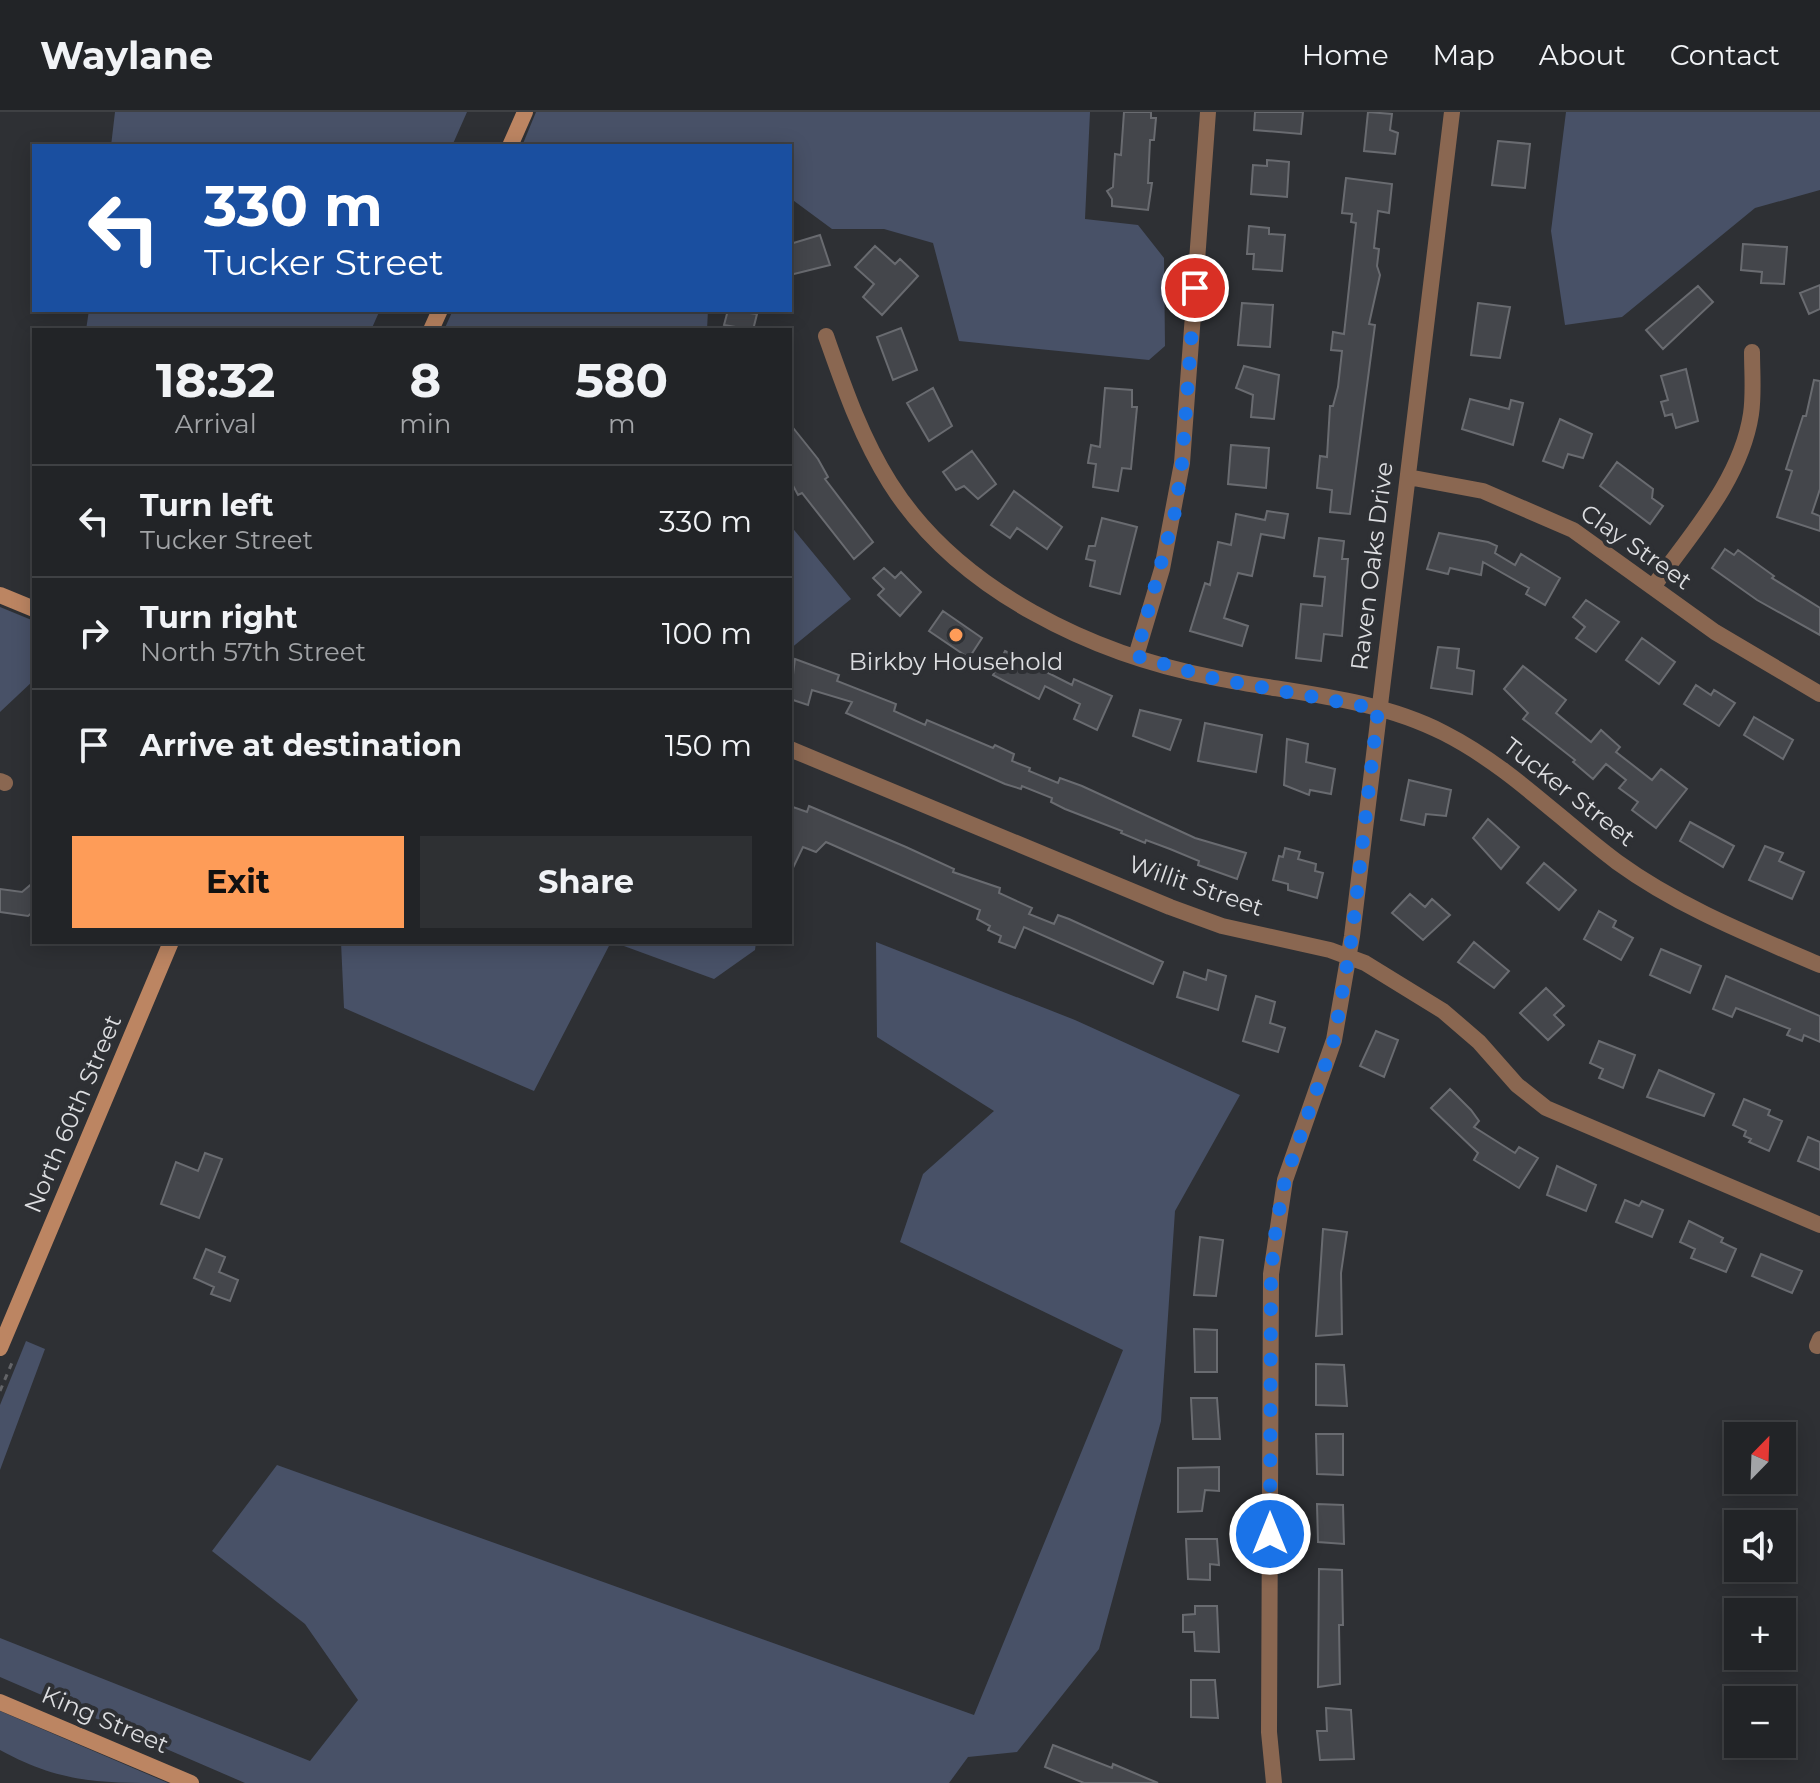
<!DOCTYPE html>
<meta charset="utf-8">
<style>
body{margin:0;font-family:Montserrat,sans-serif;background:#2e3033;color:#f1f3f6;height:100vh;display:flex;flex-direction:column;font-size:30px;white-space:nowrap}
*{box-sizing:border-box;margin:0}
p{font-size:26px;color:#a2a4a7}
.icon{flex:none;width:44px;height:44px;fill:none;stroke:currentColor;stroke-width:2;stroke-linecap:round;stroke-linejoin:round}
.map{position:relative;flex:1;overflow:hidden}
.drawer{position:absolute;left:32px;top:216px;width:760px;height:616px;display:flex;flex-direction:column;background:#222427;border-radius:0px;box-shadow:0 4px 20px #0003,0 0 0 2px #3f4144}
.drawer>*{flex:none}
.banner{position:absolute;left:32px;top:32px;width:760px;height:168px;border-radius:0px;box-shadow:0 4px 20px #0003,0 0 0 2px #3f4144;background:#1a4fa0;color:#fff;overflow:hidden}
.needle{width:52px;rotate:23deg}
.controls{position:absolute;left:1724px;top:1310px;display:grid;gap:16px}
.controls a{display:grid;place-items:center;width:72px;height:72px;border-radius:0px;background:#222427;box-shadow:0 4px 20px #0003,0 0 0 2px #3f4144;font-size:40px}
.pin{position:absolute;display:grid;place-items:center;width:68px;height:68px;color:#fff;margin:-34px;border:4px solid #fff;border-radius:50%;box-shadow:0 2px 8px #0007}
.me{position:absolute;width:88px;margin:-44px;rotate:0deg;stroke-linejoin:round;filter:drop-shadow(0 0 6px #0008)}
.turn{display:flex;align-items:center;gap:28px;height:168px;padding:0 40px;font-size:36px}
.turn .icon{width:104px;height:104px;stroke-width:2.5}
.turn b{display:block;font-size:56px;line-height:68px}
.eta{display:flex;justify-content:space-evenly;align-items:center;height:136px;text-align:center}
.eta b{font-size:48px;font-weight:700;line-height:56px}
.cta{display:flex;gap:16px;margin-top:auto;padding:16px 40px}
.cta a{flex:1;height:92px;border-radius:0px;background:#fe9c58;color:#111;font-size:32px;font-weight:700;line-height:92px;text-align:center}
.cta a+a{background:#2e3033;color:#f1f3f6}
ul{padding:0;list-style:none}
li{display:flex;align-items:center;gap:24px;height:112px;padding:0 40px;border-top:2px solid #3f4144}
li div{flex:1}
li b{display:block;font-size:30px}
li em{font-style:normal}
header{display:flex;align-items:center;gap:48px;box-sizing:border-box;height:112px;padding:0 40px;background:#222427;border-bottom:2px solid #3f4144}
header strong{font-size:38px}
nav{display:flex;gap:44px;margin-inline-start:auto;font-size:28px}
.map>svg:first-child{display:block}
</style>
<header>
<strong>Waylane</strong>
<nav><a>Home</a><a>Map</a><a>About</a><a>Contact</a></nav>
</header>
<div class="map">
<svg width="1820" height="1671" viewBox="0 0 1820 1671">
<rect width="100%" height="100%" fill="#2e3034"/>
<path fill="#485167" d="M115 0H467L452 34H111Z
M536 0H1090L1085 107 1138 113 1164 146 1165 234 1149 248 959 229 933 131 884 117H832L790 86V34H522Z
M1566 0H1820V78L1755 96 1622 205 1565 213 1551 119Z
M89 198H380L371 218H86Z
M453 198H708L707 218H444Z
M790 413 851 487 790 537Z
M0 495 34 509V568L0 600Z
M341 830H611L534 979 344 896Z
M613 830H756L755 838 714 867Z
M876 830 1075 908 1240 983 1175 1099 1161 1309 1099 1537 1017 1640 968 1645 949 1671H245L0 1565V1526L310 1649 358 1588 305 1512 212 1439 277 1353 974 1603 1123 1238 900 1130 923 1062 994 999 877 925Z
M26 1229 45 1237 0 1358V1293Z
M0 1599 168 1671C100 1671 60 1671 0 1638Z"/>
<path fill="#44464b" stroke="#696b70" stroke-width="2" d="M1124 0H1151V6H1156L1154 28H1150L1148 71H1152L1148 98 1112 94V87L1107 79 1113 75 1115 42 1121 43Z
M1255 0H1303L1301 22 1254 18Z
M1368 0 1392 2 1390 18 1398 21 1395 42 1364 39Z
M1498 29 1530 32 1525 76 1492 73Z
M1267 48 1289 50 1287 85 1251 82 1253 53 1267 54Z
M1346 66 1392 72 1389 101 1378 99 1374 136 1379 137 1377 154 1380 163 1369 212 1375 213 1350 402 1330 400 1332 378 1317 376 1320 344 1327 345 1330 294H1333L1338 275 1342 239 1331 238 1333 220 1344 222 1356 111 1351 110 1352 102 1342 101Z
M1249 114 1269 116V122L1285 123 1282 159 1253 157 1254 142H1247Z
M820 123 830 153 790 163V132Z
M1743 132 1787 135 1784 172 1761 171 1762 160 1741 158Z
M875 134 895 152 900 147 918 164 882 203 863 185 874 172 855 155Z
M1820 173V197L1809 202 1800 181Z
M1698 174 1713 190 1663 237 1646 218Z
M1242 191 1273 193 1270 235 1238 233Z
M1478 191 1510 195 1500 246 1471 243Z
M728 198 757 202 753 218 724 213Z
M901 216 917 258 893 268 877 225Z
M1244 254 1279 263 1274 307 1251 305 1253 283 1236 276Z
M1686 257 1698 309 1676 316 1672 302 1665 304 1661 290 1668 288 1661 264Z
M1814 268 1820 269V377L1812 401 1820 404V419L1777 405 1792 359 1786 357 1803 304H1806Z
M933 276 952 314 929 329 907 291Z
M1105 276 1132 278V295H1137L1131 357 1122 356 1118 379 1093 375 1096 352 1088 351 1091 333 1100 335Z
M1470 287 1509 297 1511 288 1523 291 1513 333 1462 317Z
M1560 307 1592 322 1583 346 1568 342 1563 356 1543 349Z
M790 312 818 347 828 365 825 367 873 430 854 447 802 381 798 383 790 368Z
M1231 333 1269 336 1266 376 1228 372Z
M972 339 996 372 978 387 964 374 956 378 943 360Z
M1617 350 1653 377 1652 386 1663 394 1650 412 1600 374Z
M1014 379 1062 415 1047 437 1017 416 1010 426 991 413Z
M1267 399 1288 402 1284 426 1261 422 1252 464 1238 461 1224 506 1248 514 1242 534 1190 519 1205 471 1210 473 1218 430 1231 433 1236 402 1265 408Z
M1102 406 1137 415 1120 482 1090 474 1095 449 1086 447 1089 434H1095Z
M1439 421 1488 430 1497 434 1495 441 1515 453 1521 442 1560 466 1545 493 1526 482 1529 476 1483 450 1481 463 1450 456 1448 462 1427 457Z
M1319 426 1344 429 1342 447H1348L1342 524 1324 522 1321 549 1296 546 1301 492 1322 494 1325 465 1314 464Z
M1725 437 1734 443 1738 438 1774 464 1772 466 1820 496V523L1757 488 1712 456Z
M884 456 895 466 901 460 921 480 900 504 878 483 884 477 873 466Z
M1586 488 1619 510 1596 540 1576 526 1585 515 1573 505Z
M943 499 982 526 969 546 929 519Z
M1642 526 1675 550 1659 572 1626 548Z
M1438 535 1459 537 1457 556 1474 559 1472 582 1431 576Z
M1005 539 1072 573 1074 567 1112 584 1097 618 1074 607 1080 592 1045 574 1039 587 993 563Z
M795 547 839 563 837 569 896 592 894 599 925 613 927 608 993 636 995 633 1014 642 1012 649 1030 656 1029 659 1058 671 1060 666 1082 674 1195 726 1246 741 1237 767 1198 753 1199 749 1170 737 1146 728 1145 731 1121 721 1122 719 1065 697 1051 690 1052 686 1022 674 1021 677 1005 672 846 601 852 590 812 578 808 593 790 587Z
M1523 554 1566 588 1556 601 1591 630 1601 618 1620 635 1616 640 1652 668 1661 657 1687 677 1656 716 1632 698 1638 690 1619 676 1626 668 1606 652 1593 667 1573 650 1575 648 1523 607 1528 601 1504 577Z
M1696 573 1711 583 1714 578 1735 591 1719 614 1684 592Z
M1140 598 1181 608 1170 638 1133 624Z
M1754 605 1793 628 1783 647 1744 623Z
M1205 611 1262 623 1256 660 1198 649Z
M1287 627 1308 632 1306 650 1335 657 1331 682 1310 678 1309 683 1284 673Z
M1409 668 1451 678 1446 704 1426 702 1424 713 1401 708Z
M809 694 906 735 954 757 953 760 1000 776 999 781 1032 796 1029 802 1054 812 1058 803 1069 807 1163 850 1153 872 1024 815 1015 836 999 830 1001 824 988 818 990 814 977 807 980 798 826 730 816 740 803 735 790 762V702L793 695 807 700Z
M1488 707 1519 735 1501 757 1473 726Z
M1690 710 1734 734 1723 755 1680 729Z
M1765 734 1783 741 1779 749 1804 760 1792 787 1749 768Z
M1285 736 1300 740 1298 747 1316 752 1315 759 1323 761 1317 786 1288 778V772L1273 768 1279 744 1283 745Z
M1544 751 1576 778 1559 798 1527 771Z
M34 770V799L28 804 0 800V777L22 780Z
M1410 782 1425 795 1432 787 1450 803 1423 828 1392 801Z
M1599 799 1616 809 1613 815 1633 826 1621 848 1584 827Z
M1474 830 1509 859 1494 876 1458 850Z
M1661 837 1701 854 1690 881 1650 863Z
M1208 858 1226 864 1218 898 1177 885 1184 860 1206 868Z
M1726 864 1820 904V930L1804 923 1802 929 1787 923 1790 917 1736 896 1732 905 1713 897Z
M1546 876 1564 894 1554 903 1564 913 1548 928 1520 901Z
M1256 884 1275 890 1270 911 1285 916 1278 940 1243 929Z
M1376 919 1398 928 1384 965 1360 954Z
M1599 929 1635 943 1623 976 1599 966 1603 957 1590 951Z
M1659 958 1714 982 1704 1004 1647 985Z
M1450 977 1471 998 1479 1009 1474 1015 1515 1041 1519 1035 1538 1046 1519 1076 1474 1048 1478 1041 1431 996Z
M1744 987 1770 998 1768 1003 1782 1009 1769 1039 1749 1030 1751 1027 1744 1024 1746 1019 1733 1013Z
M1808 1025 1820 1030V1058L1798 1049Z
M205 1041 222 1047 199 1106 161 1092 176 1050 198 1059Z
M1557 1054 1596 1073 1586 1099 1547 1083Z
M1625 1088 1639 1094 1642 1089 1663 1098 1652 1125 1616 1110Z
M1689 1109 1723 1126 1721 1130 1736 1137 1726 1160 1691 1146 1695 1137 1680 1130Z
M1323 1117 1347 1120 1341 1161 1342 1222 1316 1224Z
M1200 1125 1223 1128 1216 1184 1194 1183Z
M206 1137 225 1145 219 1160 238 1168 230 1189 211 1182 214 1175 194 1166Z
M1761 1142 1802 1159 1792 1181 1752 1164Z
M1194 1217 1217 1218V1260H1195Z
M1316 1252 1344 1253 1347 1294 1316 1293Z
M1191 1286H1217L1220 1327H1193Z
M1316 1322H1343V1363L1317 1362Z
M1219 1355V1379L1205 1378 1202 1399 1178 1400V1356Z
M1317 1392 1343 1393 1344 1432 1318 1430Z
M1186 1427H1217L1219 1453 1210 1452V1468L1188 1467Z
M1319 1457 1342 1458 1343 1513H1339L1340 1572 1318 1575Z
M1195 1494H1217L1219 1540 1195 1539 1194 1520H1183V1503L1195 1502Z
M1191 1568H1215L1218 1606 1191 1605Z
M1326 1596 1351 1598 1354 1647 1320 1648 1317 1619H1327Z
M1053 1633 1112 1656 1113 1652 1158 1671H1084L1045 1655Z"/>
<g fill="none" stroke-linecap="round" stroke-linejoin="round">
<path stroke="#636468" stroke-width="3" stroke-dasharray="6 6" stroke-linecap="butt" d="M0 1279 14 1246"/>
<path stroke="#8a6751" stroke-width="16" d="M826 224C844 275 861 325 890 371 958 479 1094 543 1216 566 1291 581 1374 585 1444 621 1509 654 1558 706 1617 750 1679 795 1750 823 1820 853
M1408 365 1483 379 1573 418 1715 520 1820 582
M1653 475C1690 423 1741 368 1751 302 1754 282 1752 260 1752 240
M1136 544 1162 457 1182 351 1208 0
M790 637 1170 795 1222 814 1330 838 1365 851 1443 899 1479 930 1517 973 1546 996 1820 1113
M0 669 5 671
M1817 1234 1820 1227
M1274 1671 1269 1620 1271 1162 1285 1068 1334 928 1352 824 1452 0"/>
<path stroke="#bc8562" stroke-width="16" d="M510 34 525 0
M431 218 440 198
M0 483 34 497
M0 1236 171 830
M0 1590 191 1671"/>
</g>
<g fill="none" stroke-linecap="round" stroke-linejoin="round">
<path stroke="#1a73e8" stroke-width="14" stroke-dasharray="0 25.2" d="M1195 176 1182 351 1175 400 1136 544 1212 566 1378 597 1352 824 1334 928 1285 1068 1276 1115 1271 1162 1270 1422"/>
</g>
<circle fill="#fe9c58" stroke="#2e3034" stroke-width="3" cx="956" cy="523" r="8"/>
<g text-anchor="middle" stroke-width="8" stroke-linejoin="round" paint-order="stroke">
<g font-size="24" fill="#dcdde0" stroke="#2e3034">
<text transform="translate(1636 435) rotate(35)" y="8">Clay Street</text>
<text transform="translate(1372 454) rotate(-83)" y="8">Raven Oaks Drive</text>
<text transform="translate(1569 680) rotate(38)" y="8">Tucker Street</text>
<text transform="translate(1196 774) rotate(19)" y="8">Willit Street</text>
<text transform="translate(73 1002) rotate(-67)" y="8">North 60th Street</text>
<text transform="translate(105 1608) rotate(23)" y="8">King Street</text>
</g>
<g font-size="24" fill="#dcdde0" stroke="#2e3034">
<text x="956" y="558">Birkby Household</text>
</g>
</g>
</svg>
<div class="controls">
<a><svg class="needle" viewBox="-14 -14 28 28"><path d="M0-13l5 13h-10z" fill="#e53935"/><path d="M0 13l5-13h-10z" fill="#a2a4a7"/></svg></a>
<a><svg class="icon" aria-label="sound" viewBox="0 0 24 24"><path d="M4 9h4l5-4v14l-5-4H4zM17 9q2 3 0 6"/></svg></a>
<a>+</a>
<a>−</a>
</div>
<div class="pin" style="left:1195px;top:176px;background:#d93025"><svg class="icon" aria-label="arrive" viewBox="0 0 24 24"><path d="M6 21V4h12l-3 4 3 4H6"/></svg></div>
<svg class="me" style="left:1270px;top:1422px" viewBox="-20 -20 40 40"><circle r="17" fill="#1a73e8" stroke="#fff" stroke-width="3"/><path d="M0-11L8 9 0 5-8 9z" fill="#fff"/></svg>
<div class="banner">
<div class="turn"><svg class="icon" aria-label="left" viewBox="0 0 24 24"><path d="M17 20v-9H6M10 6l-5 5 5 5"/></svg><div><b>330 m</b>Tucker Street</div></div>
</div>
<section class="drawer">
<div class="eta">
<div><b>18:32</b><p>Arrival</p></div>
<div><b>8</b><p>min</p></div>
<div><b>580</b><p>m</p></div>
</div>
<ul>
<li><svg class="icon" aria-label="left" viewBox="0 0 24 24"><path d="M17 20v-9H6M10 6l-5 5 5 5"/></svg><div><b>Turn left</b><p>Tucker Street</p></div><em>330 m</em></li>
<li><svg class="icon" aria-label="right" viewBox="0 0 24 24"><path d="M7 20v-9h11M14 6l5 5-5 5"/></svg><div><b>Turn right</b><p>North 57th Street</p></div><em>100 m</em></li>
<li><svg class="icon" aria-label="arrive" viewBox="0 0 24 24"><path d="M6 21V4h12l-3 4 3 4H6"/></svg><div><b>Arrive at destination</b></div><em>150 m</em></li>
</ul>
<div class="cta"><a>Exit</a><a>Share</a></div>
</section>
</div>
